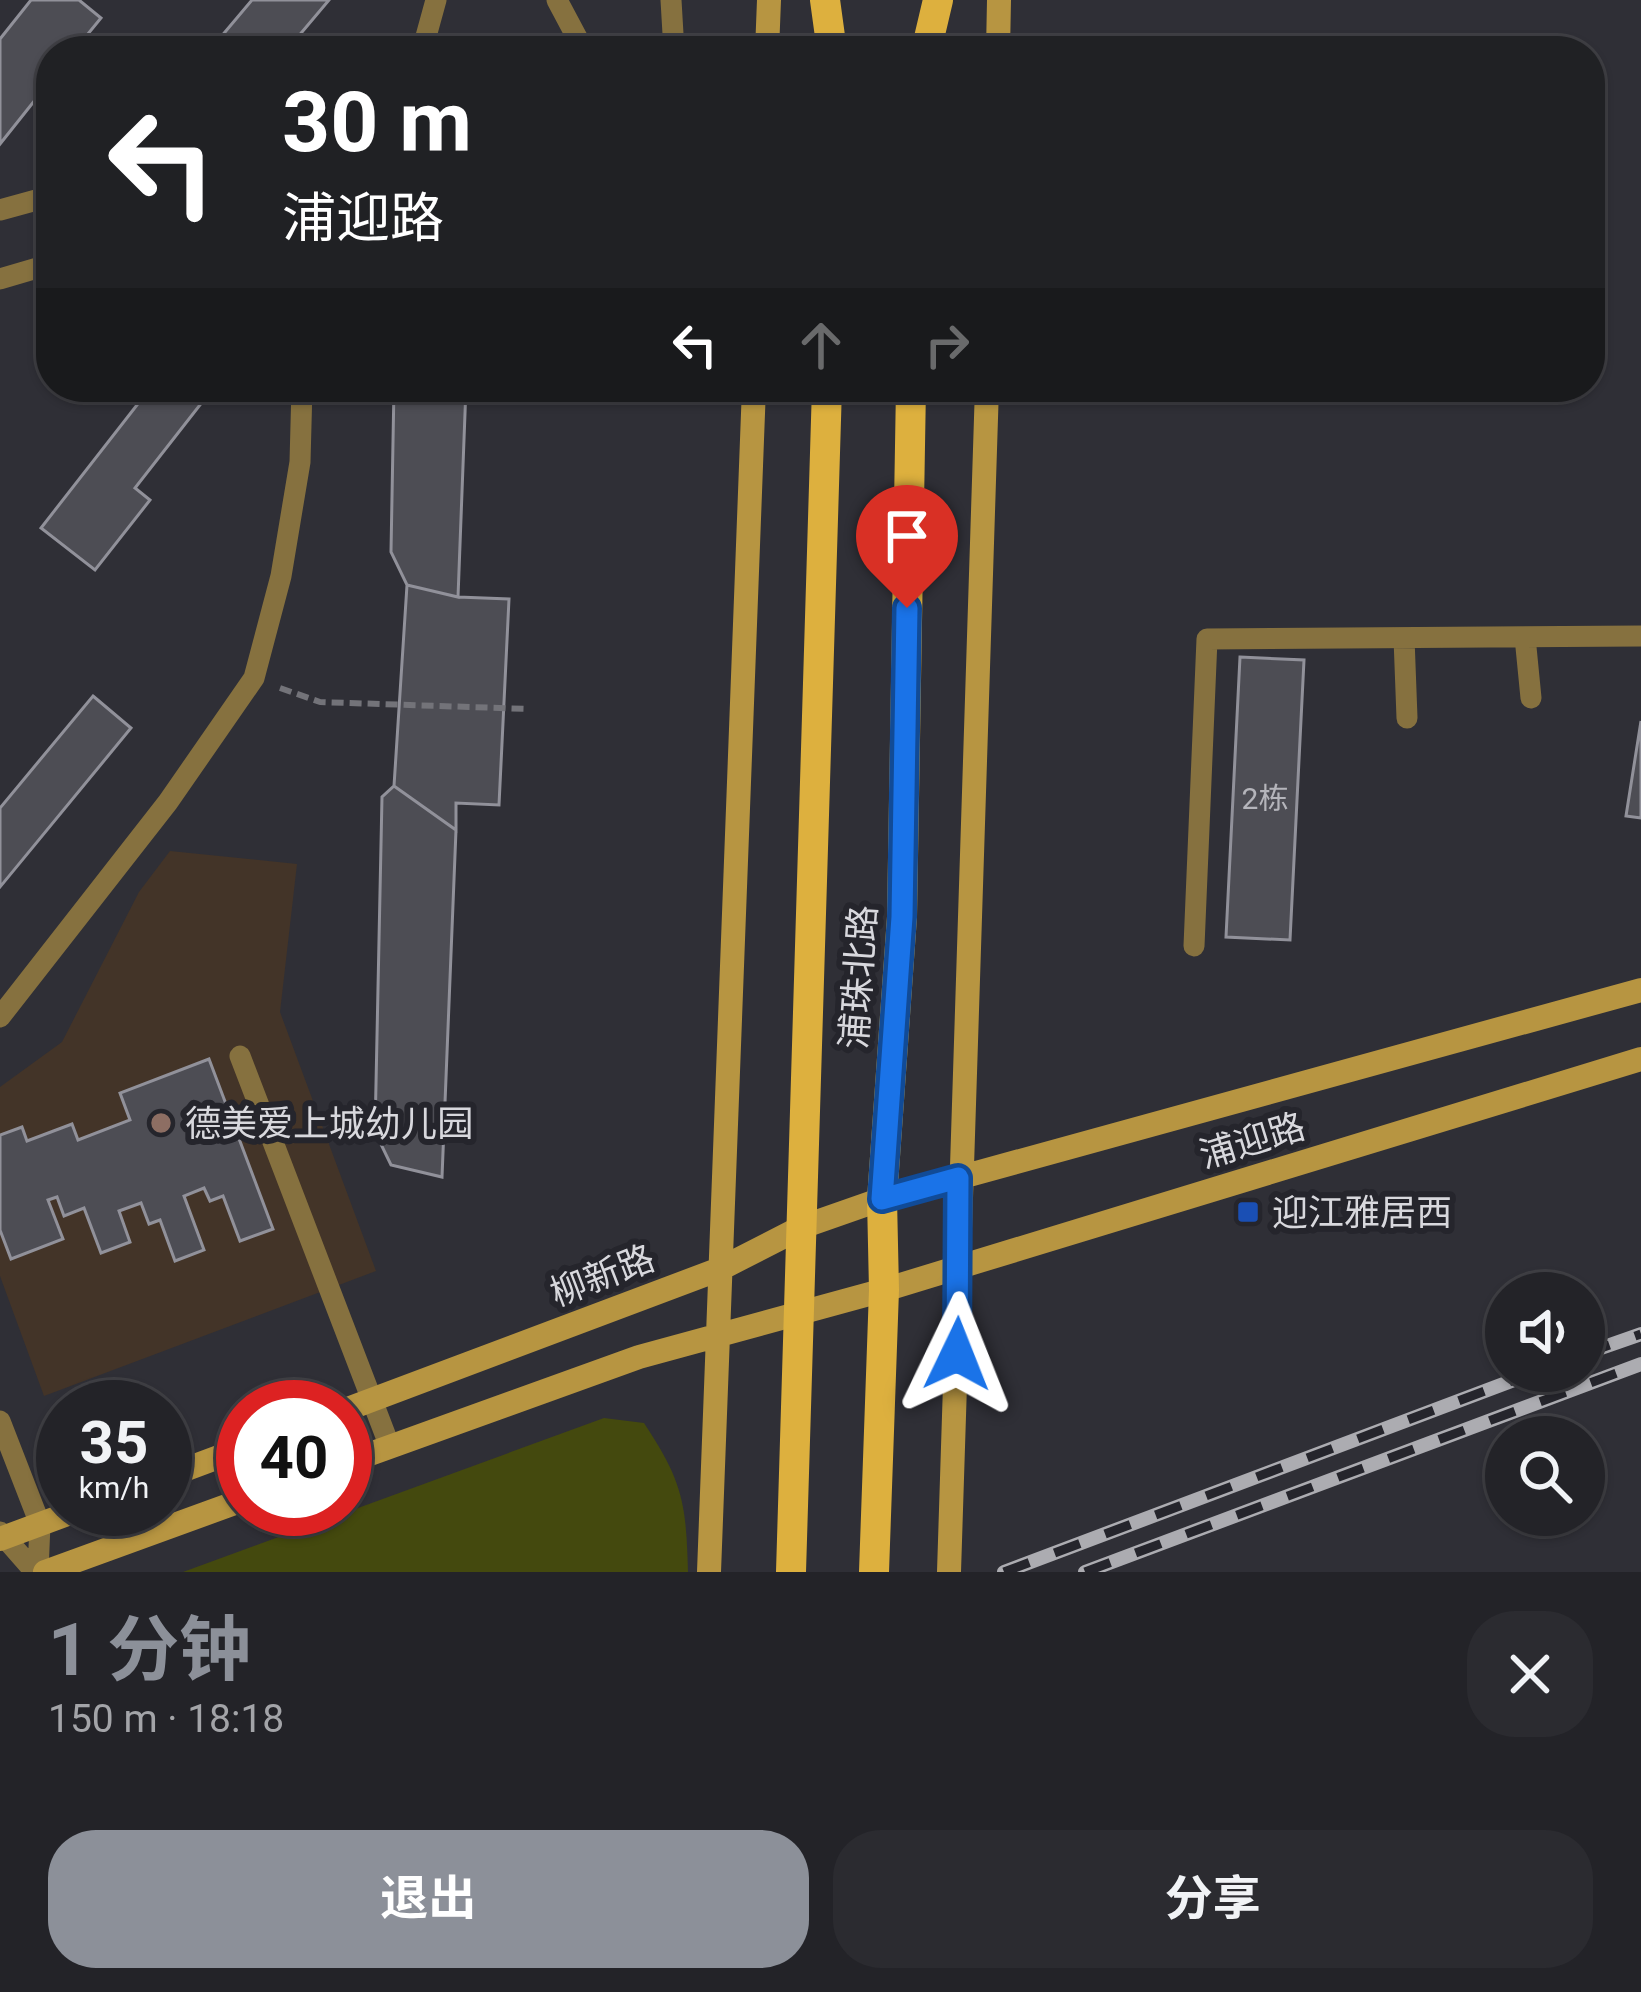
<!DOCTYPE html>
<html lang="zh">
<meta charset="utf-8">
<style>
body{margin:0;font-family:Roboto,"Noto Sans SC",sans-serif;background:#2b2b30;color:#f1f3f6;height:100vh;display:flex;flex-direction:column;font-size:45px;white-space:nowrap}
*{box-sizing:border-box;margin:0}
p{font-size:39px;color:#a3a4a8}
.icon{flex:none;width:66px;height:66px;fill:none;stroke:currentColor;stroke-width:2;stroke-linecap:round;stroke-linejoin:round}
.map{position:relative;height:1572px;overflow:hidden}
.sheet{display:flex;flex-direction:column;background:#232328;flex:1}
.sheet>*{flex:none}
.banner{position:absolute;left:36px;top:36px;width:1569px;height:366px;border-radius:48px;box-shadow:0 3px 9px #0004,0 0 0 3px #404045;background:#202124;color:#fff;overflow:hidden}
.controls{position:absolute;left:1485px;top:1272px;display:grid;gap:24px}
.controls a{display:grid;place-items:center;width:120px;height:120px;border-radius:50%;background:#232328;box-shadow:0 3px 9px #0004,0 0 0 3px #404045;font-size:60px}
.speed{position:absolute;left:36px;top:1380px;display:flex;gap:24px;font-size:60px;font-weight:700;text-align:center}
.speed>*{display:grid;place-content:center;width:156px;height:156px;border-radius:50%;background:#232328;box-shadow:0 3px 9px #0004,0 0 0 3px #404045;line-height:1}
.speed small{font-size:30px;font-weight:400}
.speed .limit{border:18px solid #d22;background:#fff;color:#111}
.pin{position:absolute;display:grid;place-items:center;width:102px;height:102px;color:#fff;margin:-123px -51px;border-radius:50% 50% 50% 0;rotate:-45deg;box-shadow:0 0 12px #0007}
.pin .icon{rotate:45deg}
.me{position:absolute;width:132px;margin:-66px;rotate:2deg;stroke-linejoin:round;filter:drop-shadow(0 0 9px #0008)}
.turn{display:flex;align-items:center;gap:42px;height:252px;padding:0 48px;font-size:54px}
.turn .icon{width:156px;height:156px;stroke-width:2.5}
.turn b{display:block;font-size:84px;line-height:102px}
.lanes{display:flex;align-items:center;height:114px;padding:0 48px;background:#0003;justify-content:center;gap:60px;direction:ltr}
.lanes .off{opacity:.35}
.round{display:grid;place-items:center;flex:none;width:126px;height:126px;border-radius:48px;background:#2b2b30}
.overview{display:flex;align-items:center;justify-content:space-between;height:204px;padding:0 48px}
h1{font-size:72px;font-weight:700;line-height:90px;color:#8c9099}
.action{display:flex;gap:24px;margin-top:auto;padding:24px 48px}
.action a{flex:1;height:138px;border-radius:48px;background:#8c9099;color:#fff;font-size:48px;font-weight:700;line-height:138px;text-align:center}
.action a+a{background:#2b2b30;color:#f1f3f6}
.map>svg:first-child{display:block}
</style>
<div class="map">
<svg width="1641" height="1572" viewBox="0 0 1641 1572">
<rect width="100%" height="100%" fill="#2f2f36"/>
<path fill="#433428" d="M170 851 297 864 280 1012 376 1271 44 1396 0 1276V1087L62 1042 139 892Z"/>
<path fill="#44490e" d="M604 1418 644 1423C683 1482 686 1503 688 1572H183Z"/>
<path fill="#4d4d54" stroke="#91919a" stroke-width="3" d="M31 0H79L101 18 74 51H51V80L0 144V39Z
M252 0H329L286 51H209Z
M151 387H214L135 488 150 500 95 570 41 528Z
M394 387H466L458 597 407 585 391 552Z
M407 585 458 597 509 599 499 805 456 803V830L394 786Z
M1240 657 1304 660 1290 940 1226 937Z
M93 696 131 728 0 887V808Z
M1641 721V818L1626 816Z
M394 786 456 830 442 1177 391 1165 375 1132 382 797Z
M209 1059 273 1229 240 1241 223 1196 210 1201 204 1188 184 1196 204 1250 175 1261 160 1220 149 1224 141 1203 119 1211 130 1242 101 1253 84 1208 64 1216 57 1197 48 1200 63 1239 11 1259 0 1230V1135L22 1127 27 1141 72 1124 78 1140 130 1120 120 1093Z"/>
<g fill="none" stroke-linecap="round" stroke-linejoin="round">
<path stroke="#737379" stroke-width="6" stroke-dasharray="12 6" stroke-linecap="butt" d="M280 688 320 702 529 709"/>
<path stroke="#86713f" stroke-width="21" d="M557 0 582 47 592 51
M671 0 674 51
M422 51 436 0
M0 210 51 196
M0 279 51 264
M1525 637 1531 698
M1404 638 1407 718
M1194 946 1207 639 1641 636
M0 1017 168 802 254 678 281 576 300 462 302 387
M240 1056 390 1447
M0 1421 40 1524 38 1572
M0 1532 35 1572"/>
<path stroke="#b79541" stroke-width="24" d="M767 51 769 0
M998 51 999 0
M345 1410 720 1269 802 1227 882 1199 1641 990
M345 1463 639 1357 884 1290 1641 1059
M165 1477 243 1448
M0 1539 81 1509
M45 1572 243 1500
M709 1572 754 387
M949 1572 987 387"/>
<path stroke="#ddb03e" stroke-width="30" d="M825 0 832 51
M926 51 938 0
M791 1572 827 387
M874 1572 884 1290 882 1199 902 917 911 387"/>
<g stroke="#acacb1" stroke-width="14">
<path id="rail" d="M1584 1354 1641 1334
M1004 1572 1538 1371
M1085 1572 1641 1364"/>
</g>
<use href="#rail" stroke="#25252c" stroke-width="9" stroke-dasharray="27" stroke-linecap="butt"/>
</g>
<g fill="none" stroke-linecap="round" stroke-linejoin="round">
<g stroke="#114b97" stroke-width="30">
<path id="route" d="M907 608 902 917 882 1199 958 1178 957 1354"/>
</g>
<use href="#route" stroke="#1a73e8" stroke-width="21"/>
</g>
<circle fill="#8d6e63" stroke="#25252c" stroke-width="4.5" cx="161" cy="1123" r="12"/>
<rect fill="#1a4fb4" stroke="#25252c" stroke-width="4.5" x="1236" y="1200" width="24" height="24" rx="6"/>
<g text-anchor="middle" stroke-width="12" stroke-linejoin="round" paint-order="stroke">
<g font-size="30" fill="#b5b5bb">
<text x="1265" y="809">2栋</text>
</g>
<g font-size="36" fill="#d8d8dd" stroke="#25252c">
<text transform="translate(858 977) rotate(-86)" y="13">浦珠北路</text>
<text transform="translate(1252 1140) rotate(-17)" y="13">浦迎路</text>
<text transform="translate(602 1275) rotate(-21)" y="13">柳新路</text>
</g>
<g font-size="36" fill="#d8d8dd" stroke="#25252c" text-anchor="start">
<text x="185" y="1136">德美爱上城幼儿园</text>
<text x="1272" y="1225">迎江雅居西</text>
</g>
</g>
</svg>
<div class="controls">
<a><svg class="icon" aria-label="sound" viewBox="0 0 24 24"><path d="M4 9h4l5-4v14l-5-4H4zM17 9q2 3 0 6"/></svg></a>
<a><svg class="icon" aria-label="search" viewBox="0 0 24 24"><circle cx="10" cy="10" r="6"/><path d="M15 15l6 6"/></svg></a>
</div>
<div class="speed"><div>35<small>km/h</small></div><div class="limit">40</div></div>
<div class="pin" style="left:907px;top:608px;background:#d93025"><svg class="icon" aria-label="arrive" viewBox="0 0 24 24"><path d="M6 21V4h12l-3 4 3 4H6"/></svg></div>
<svg class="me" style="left:957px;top:1354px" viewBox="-20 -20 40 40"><path d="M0-17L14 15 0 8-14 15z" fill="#1a73e8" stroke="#fff" stroke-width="4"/></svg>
<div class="banner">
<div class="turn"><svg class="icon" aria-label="left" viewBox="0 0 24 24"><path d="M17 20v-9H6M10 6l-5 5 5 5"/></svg><div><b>30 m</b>浦迎路</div></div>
<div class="lanes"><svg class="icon" aria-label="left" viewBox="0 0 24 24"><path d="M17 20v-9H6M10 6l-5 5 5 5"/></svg><svg class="icon off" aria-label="ahead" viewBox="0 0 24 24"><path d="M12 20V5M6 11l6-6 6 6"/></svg><svg class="icon off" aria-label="right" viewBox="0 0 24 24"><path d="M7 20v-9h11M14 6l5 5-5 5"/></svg></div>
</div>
</div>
<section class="sheet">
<div class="overview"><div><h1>1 分钟</h1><p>150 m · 18:18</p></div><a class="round"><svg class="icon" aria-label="close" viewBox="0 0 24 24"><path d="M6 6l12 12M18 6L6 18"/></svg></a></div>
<div class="action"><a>退出</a><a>分享</a></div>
</section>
